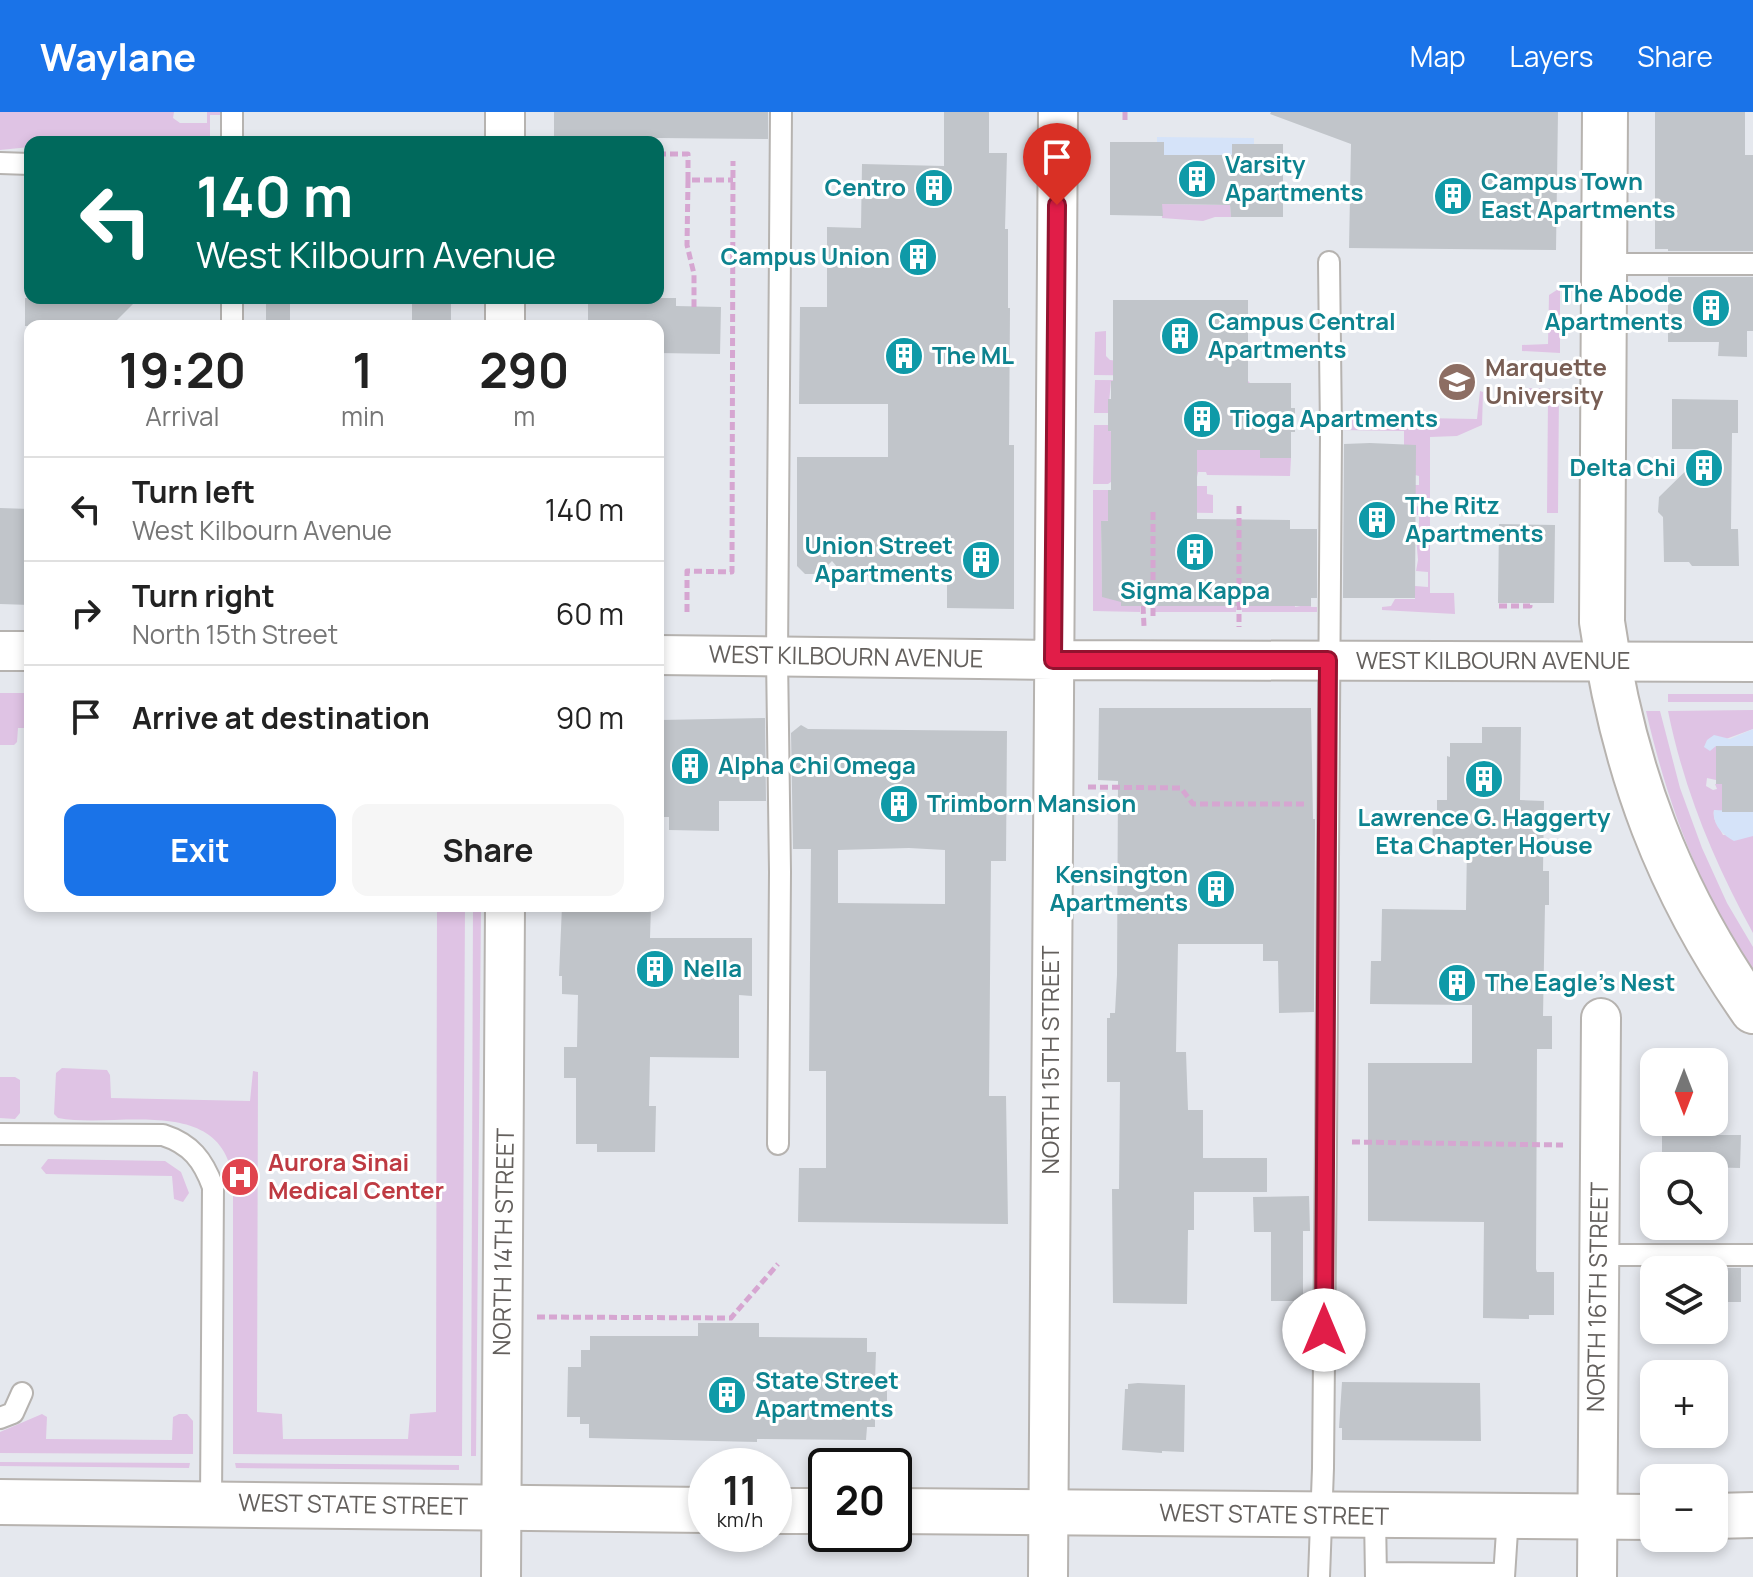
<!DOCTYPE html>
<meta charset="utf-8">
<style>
body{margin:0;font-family:Manrope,sans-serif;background:#f6f6f6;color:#222;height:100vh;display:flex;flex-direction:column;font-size:30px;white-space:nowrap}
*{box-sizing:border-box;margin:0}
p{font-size:26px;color:#767676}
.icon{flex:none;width:44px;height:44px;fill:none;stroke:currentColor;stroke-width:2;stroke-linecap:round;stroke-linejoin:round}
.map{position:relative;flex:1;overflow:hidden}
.panel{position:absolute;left:24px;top:208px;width:640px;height:592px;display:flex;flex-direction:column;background:#fff;border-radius:16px;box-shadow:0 4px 12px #0003}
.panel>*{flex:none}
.banner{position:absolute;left:24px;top:24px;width:640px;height:168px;border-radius:16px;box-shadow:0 4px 12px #0003;background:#00695c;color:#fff;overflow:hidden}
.needle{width:52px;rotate:180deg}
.buttons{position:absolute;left:1640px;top:936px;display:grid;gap:16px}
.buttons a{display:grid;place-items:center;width:88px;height:88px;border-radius:16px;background:#fff;box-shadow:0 4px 12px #0003;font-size:40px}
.speed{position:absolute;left:688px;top:1336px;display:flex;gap:16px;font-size:40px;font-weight:700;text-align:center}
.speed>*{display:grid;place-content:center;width:104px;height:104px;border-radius:50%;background:#fff;box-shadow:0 4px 12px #0003;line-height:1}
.speed small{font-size:20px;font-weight:400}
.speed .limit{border:4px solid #111;border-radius:12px;background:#fff;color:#111}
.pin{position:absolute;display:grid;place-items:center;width:68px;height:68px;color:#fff;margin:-82px -34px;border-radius:50% 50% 50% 0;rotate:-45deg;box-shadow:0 0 8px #0007}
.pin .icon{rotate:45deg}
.me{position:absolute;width:88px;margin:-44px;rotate:0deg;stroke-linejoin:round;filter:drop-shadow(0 0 6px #0008)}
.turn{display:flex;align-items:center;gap:28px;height:168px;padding:0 40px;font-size:36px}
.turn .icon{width:104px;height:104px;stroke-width:2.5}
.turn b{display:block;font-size:56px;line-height:68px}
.eta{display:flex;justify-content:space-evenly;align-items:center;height:136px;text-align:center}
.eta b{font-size:48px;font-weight:700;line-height:56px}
.action{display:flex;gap:16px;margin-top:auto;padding:16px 40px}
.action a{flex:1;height:92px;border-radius:16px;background:#1a73e8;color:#fff;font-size:32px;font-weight:700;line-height:92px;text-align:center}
.action a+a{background:#f6f6f6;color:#222}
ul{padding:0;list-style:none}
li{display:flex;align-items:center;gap:24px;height:104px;padding:0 40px;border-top:2px solid #e0e0e0}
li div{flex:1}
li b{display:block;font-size:30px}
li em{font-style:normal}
header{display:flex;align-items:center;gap:48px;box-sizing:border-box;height:112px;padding:0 40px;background:#1a73e8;color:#fff}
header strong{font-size:38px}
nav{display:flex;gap:44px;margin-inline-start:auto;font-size:28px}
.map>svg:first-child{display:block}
</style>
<header>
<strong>Waylane</strong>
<nav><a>Map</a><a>Layers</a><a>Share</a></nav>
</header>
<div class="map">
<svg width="1753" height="1465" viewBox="0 0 1753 1465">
<rect width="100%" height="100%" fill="#e5e8ee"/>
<path fill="#dfc3e4" d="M0 0H174L173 6 180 11H207V0H223V3H210V24H221V30H30V35L0 38Z
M1162 92 1230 93 1231 105H1215L1203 109 1162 106Z
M1560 176V241L1522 239V233L1548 232 1549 183Z
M1106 219V244L1110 248 1248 265 1094 263 1095 220Z
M1095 268 1248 269 1258 279 1111 269 1108 301H1094Z
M1525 276 1559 277 1558 401H1547L1548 285 1521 284 1520 281Z
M1480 279 1483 280 1482 313 1457 324 1430 325V481H1454L1455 502 1382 498V495L1391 494 1395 487H1415V474L1428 475V460L1416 459 1418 448 1415 413H1419V403H1415V395L1419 394V386L1415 385V373H1419V364L1415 363 1404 333V319L1340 318V300H1366L1367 305 1477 307Z
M1094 313H1108V318L1149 338H1260L1261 346H1291L1290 364 1207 363 1206 360H1198L1197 365H1118L1108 372H1093Z
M1197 374H1207V382L1213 383V401L1150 400 1149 408 1101 409 1102 482 1121 486V494H1140V500L1093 499V378H1108V396H1197Z
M1156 418 1236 483V500H1155Z
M1242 482 1295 492V495L1311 492V495H1317V500H1242Z
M0 581H30V616H18L17 630 14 633H0Z
M1668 582H1753V590H1668Z
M1753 598V617L1704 635 1716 634V668L1707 666 1706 674 1713 678 1717 677 1715 672H1722V700L1714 698C1712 708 1719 714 1723 723L1753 724V821C1714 750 1684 678 1668 599Z
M1646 599H1660L1680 676 1702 736 1727 791 1753 835V861C1699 774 1669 698 1646 599Z
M437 794H465L462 1344 233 1342V1070C224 981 117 1017 58 1006L54 1002 56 961 62 956 107 958 110 963 111 986 250 989 253 959 258 960 257 1300 282 1302 283 1327H408L410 1302 436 1300Z
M473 794H481L476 1344H471Z
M0 965H15L20 968V1001L15 1007 0 1006Z
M48 1047 165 1049 181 1060 189 1081 183 1090 174 1087 172 1064 46 1062 41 1056Z
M42 1302 47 1305 46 1327 172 1328 173 1305 179 1302H187L193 1309V1342L0 1341V1320Z
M0 1350 190 1351 189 1356 0 1354Z
M235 1351 459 1353V1358L236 1356Z"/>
<path fill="#d5e3f9" d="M1157 25 1254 26V38H1245L1244 32H1232V43H1164L1157 30Z
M1753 617V634H1716L1710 639 1704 635 1707 628 1714 623 1730 627Z
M1714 698 1753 700V724L1734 729C1723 723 1712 713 1714 698Z"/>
<path fill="#c1c5ca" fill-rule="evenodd" d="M554 0H768V27L554 25Z
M944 0H989V41H1007L1005 117H1008V196H1010L1009 333H1014V497L947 496V469L895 468 892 472 881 473 865 462H843L832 449 819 462H805L797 454V345H888V292H799L800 195H827V115L861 116 862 52 944 54Z
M1271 0H1558L1556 138 1349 136 1351 32 1270 2Z
M1655 0H1745V43H1753V139H1668V137H1655Z
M1110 30H1164V43H1232V32H1283V105H1231L1230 93 1162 92 1163 104 1110 103Z
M1668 165H1753V219H1747V245L1718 244 1719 230H1668Z
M25 186H139L111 214H25Z
M266 186H290V214H266Z
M412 186H451V214H412Z
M588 186H676V194L721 195 720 242 658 241V214H588Z
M1113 188H1248V271H1291V296H1295V320H1291V346H1260V338H1197V407L1290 408V417H1317V486H1311V494H1121V490L1102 485 1101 409H1108V378H1111V319H1108V287H1111V269H1113Z
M1672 287 1738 288V321H1732L1731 417H1738L1739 454H1692L1689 450H1664L1663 405 1658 400 1659 385 1708 337H1672Z
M1370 331 1416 333 1415 486H1343L1344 332Z
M0 396 30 397V493L0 492Z
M1499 412 1555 413 1554 491H1498Z
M1099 596H1311L1313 707H1315L1314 900 1279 901 1278 849H1263V832H1178L1176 940H1186L1188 998H1203V1046H1267V1080H1194V1118H1188L1187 1192 1113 1191 1112 1077H1119L1120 970H1107V906H1110V901H1115L1117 863 1118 669 1098 668Z
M765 606 766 689H719V719L669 718V705H660V608Z
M801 613 808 617 1007 619 1006 749H991L989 984H1006L1008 1112 798 1110 799 1056H826V959H809L811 737H793L791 621ZM909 736 945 738V792L838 791V738Z
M1482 615H1521L1520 688 1544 689 1543 759H1549V793H1545L1543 904H1552V937H1537L1536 1157 1537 1160H1554V1203H1529V1207L1483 1206 1484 1110 1368 1109V951H1472V893L1370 892 1371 849H1381L1382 797 1466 798 1467 732H1433L1432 698H1437V688H1447V644L1450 645V631H1482Z
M1716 634H1753V700H1722V672H1716Z
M562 794H651L650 826H752V884L739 883V946L650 945 649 994H656L655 1040H597V1032H576V966H564V935H577L578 883 562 882V864H559Z
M1662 1023H1741L1740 1056 1662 1054Z
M1309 1084 1310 1119H1303V1189H1271V1120H1254L1253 1085Z
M1714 1156H1741V1190H1714Z
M698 1211H759V1225L867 1226V1240H876L875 1269H887V1298L875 1297V1315H867L866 1328 757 1327V1330L589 1326V1312H580V1305H567L568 1255H581V1238H590V1224H698Z
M1342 1270 1480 1271 1481 1329 1342 1328V1316H1339Z
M1138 1271 1185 1273 1184 1340 1162 1339V1341L1122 1338 1125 1277H1128V1272Z"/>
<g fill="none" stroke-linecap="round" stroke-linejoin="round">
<g stroke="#b6b3b0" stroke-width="24">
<path id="lane" d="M232 30V0
M0 51 30 52
M1604 152H1753
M232 214V186
M0 1022 163 1023C191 1032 203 1048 213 1075L211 1391
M778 1032 780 760 777 545 781 0
M1598 1143H1753
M0 1306 13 1301 22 1281
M1375 1404 1376 1465
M1376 1461 1504 1462
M1319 1465 1323 1356 1326 1030 1331 321 1329 150
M1504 1465 1508 1404"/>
</g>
<g stroke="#b6b3b0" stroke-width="42">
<path id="street" d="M505 30V0
M505 214V186
M0 539H30
M658 543 1053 548 1753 550
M501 1465 505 794
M1048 1465 1058 0
M1597 1465 1601 906"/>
</g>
<g stroke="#b7b3af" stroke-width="48">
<path id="secondary" d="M1605 0 1602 510C1623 657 1668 778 1753 899
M0 1390 706 1398
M774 1399H826
M894 1399 1654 1405
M1714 1404 1753 1403"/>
</g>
<path stroke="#d6a6d1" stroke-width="5" stroke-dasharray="8 4" stroke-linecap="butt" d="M1125 0V12
M658 42H688V68H733
M688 68 687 133 694 162V195
M1239 394V515
M1153 400V504
M1143 494 1144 514
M1499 494H1530V491
M687 500V459L732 460 733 49
M1088 675 1181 676 1193 692H1306
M1352 1030 1563 1033
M537 1205 731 1206 778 1152"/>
<use href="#lane" stroke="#fff" stroke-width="20"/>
<use href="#street" stroke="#fff" stroke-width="38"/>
<use href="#secondary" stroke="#fff" stroke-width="44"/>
</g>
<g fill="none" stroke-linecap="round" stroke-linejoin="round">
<g stroke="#92132f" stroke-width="20">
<path id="route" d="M1057 93 1053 548H1328L1324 1218"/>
</g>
<use href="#route" stroke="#e11d48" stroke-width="14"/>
</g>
<defs>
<g id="building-disc" transform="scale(2)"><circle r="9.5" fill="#0f9aa8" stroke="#fff"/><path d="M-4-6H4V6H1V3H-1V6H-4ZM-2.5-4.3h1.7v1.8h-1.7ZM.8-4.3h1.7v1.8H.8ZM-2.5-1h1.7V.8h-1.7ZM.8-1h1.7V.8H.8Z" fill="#fff"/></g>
<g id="university-disc" transform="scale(2)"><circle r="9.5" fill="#8d6e63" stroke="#fff"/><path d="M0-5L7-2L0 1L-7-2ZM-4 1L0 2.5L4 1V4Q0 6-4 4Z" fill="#fff"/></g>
<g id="hospital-disc" transform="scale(2)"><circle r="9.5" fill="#e0444e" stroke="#fff"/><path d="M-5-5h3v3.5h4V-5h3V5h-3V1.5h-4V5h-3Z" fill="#fff"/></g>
</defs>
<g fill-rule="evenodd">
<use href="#building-disc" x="1197" y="67"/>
<use href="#building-disc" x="934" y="76"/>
<use href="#building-disc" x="1453" y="84"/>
<use href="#building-disc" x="918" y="145"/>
<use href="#building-disc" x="1711" y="196"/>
<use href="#building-disc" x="1180" y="224"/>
<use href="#building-disc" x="904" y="244"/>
<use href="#university-disc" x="1457" y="270"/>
<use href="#building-disc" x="1202" y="307"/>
<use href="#building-disc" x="1704" y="356"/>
<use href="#building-disc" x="1377" y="408"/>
<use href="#building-disc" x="1195" y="440"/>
<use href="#building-disc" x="981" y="448"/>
<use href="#building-disc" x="690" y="654"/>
<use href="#building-disc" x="1484" y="667"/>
<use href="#building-disc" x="899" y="692"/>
<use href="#building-disc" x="1216" y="777"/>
<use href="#building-disc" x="655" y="857"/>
<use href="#building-disc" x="1457" y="871"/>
<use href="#hospital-disc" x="240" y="1065"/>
<use href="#building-disc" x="727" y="1283"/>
</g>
<g text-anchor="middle" stroke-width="6" stroke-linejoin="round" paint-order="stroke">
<g font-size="24" font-weight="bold" fill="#0d838f" stroke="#fff" text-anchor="start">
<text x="1225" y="61">Varsity<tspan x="1225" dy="28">Apartments</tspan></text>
<text x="1481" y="78">Campus Town<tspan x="1481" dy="28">East Apartments</tspan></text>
<text x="906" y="84" text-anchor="end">Centro</text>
<text x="890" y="153" text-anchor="end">Campus Union</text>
<text x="1683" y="190" text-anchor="end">The Abode<tspan x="1683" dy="28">Apartments</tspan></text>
<text x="1208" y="218">Campus Central<tspan x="1208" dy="28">Apartments</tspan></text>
<text x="932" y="252">The ML</text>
<text x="1230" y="315">Tioga Apartments</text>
<text x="1676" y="364" text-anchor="end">Delta Chi</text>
<text x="1405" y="402">The Ritz<tspan x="1405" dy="28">Apartments</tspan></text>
<text x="953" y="442" text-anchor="end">Union Street<tspan x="953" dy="28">Apartments</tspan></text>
<text x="1195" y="487" text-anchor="middle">Sigma Kappa</text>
<text x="718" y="662">Alpha Chi Omega</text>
<text x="927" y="700">Trimborn Mansion</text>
<text x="1484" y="714" text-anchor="middle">Lawrence G. Haggerty<tspan x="1484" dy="28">Eta Chapter House</tspan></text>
<text x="1188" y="771" text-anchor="end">Kensington<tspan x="1188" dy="28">Apartments</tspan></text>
<text x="683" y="865">Nella</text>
<text x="1485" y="879">The Eagle's Nest</text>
<text x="755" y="1277">State Street<tspan x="755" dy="28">Apartments</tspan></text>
</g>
<g font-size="24" font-weight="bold" fill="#785e54" stroke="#fff" text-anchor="start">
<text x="1485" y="264">Marquette<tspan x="1485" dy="28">University</tspan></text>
</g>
<g font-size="24" fill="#64605d" stroke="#fff">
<text transform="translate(846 545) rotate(1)" y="8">WEST KILBOURN AVENUE</text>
<text x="1493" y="557">WEST KILBOURN AVENUE</text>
<text transform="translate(1051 948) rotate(-90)" y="8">NORTH 15TH STREET</text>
<text transform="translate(504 1130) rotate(-89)" y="8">NORTH 14TH STREET</text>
<text transform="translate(1598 1185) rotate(-89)" y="8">NORTH 16TH STREET</text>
<text transform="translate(353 1393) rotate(1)" y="8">WEST STATE STREET</text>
<text transform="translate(1274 1403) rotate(1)" y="8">WEST STATE STREET</text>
</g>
<g font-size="24" font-weight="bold" fill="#be3a42" stroke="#fff" text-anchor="start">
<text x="268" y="1059">Aurora Sinai<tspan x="268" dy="28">Medical Center</tspan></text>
</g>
</g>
</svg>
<div class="buttons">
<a><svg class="needle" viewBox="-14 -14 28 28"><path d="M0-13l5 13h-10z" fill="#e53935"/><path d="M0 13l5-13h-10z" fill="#767676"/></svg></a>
<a><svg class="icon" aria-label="search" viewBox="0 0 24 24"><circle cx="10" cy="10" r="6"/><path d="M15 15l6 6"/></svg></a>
<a><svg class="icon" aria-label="layers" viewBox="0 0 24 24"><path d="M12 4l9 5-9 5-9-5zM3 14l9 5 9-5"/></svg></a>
<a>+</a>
<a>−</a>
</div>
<div class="speed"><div>11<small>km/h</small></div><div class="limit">20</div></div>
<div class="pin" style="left:1057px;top:93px;background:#d93025"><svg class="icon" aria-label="arrive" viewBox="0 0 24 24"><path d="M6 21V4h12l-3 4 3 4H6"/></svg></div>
<svg class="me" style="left:1324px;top:1218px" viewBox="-20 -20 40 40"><circle r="19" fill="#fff"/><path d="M0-13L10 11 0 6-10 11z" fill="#e11d48"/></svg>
<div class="banner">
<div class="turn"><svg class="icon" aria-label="left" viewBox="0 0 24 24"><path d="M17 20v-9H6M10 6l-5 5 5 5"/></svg><div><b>140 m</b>West Kilbourn Avenue</div></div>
</div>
<section class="panel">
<div class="eta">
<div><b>19:20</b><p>Arrival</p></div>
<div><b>1</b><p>min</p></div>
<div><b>290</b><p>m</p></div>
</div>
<ul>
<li><svg class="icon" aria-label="left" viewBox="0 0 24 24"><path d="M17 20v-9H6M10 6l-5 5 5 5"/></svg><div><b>Turn left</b><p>West Kilbourn Avenue</p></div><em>140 m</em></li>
<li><svg class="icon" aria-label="right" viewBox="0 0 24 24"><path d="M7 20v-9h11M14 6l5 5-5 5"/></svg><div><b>Turn right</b><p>North 15th Street</p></div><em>60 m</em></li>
<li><svg class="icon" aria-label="arrive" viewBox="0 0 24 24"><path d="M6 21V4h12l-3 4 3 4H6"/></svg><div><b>Arrive at destination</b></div><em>90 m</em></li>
</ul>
<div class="action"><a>Exit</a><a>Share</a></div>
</section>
</div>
